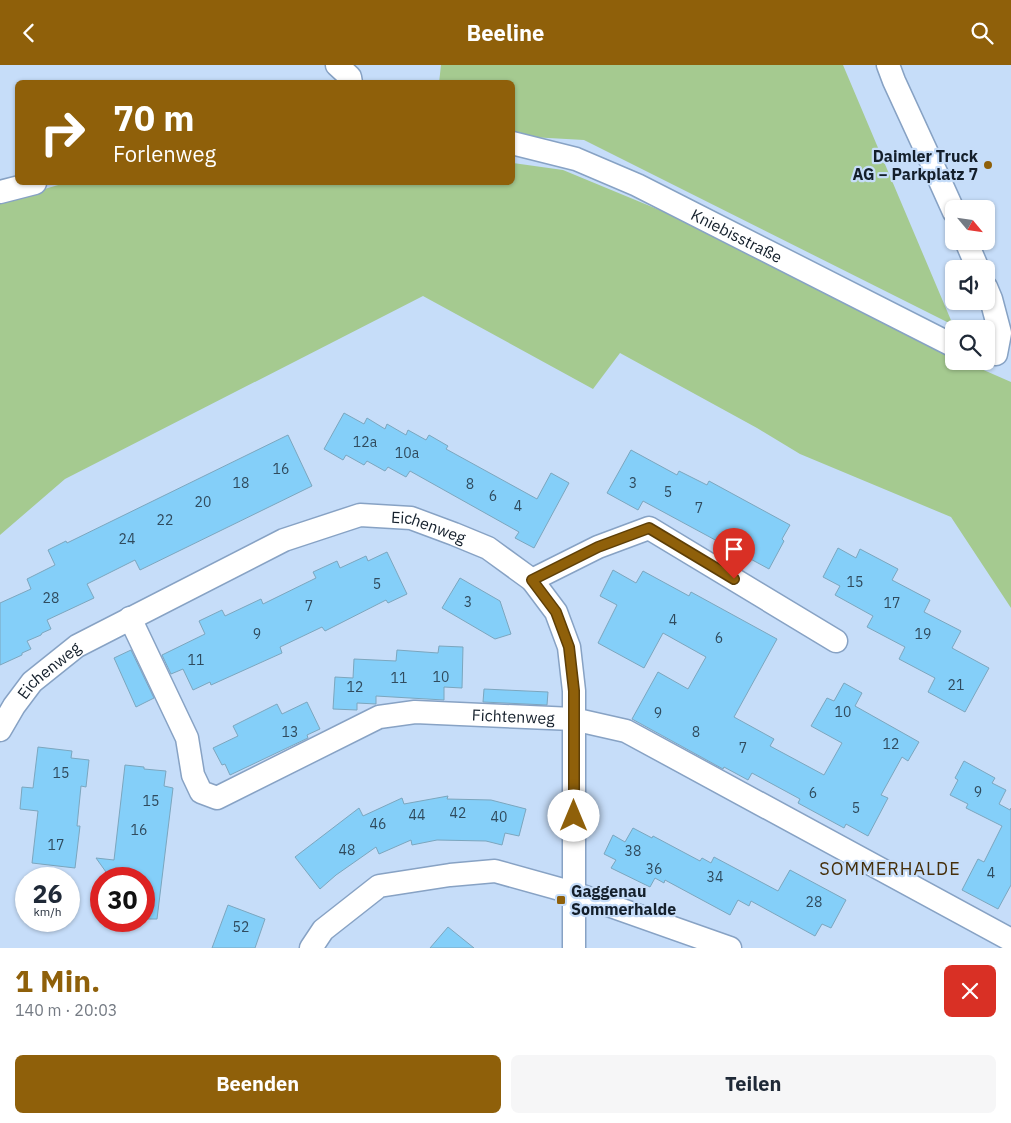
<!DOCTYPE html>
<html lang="de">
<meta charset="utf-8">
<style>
body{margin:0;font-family:"IBM Plex Sans",sans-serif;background:#f6f6f7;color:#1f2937;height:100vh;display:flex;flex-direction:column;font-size:19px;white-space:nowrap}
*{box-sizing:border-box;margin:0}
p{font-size:16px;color:#747a83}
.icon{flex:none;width:28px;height:28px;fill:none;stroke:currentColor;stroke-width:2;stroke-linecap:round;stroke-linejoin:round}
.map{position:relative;height:883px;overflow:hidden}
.side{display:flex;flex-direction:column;background:#fff;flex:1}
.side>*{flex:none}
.top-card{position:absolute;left:15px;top:15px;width:500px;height:105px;border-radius:8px;box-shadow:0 1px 4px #0004;background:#8f600a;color:#fff;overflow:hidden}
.needle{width:32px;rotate:119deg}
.controls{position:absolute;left:945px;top:135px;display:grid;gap:10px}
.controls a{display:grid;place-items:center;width:50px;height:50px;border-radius:8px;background:#fff;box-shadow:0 1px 4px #0004;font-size:25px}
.speed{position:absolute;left:15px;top:802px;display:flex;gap:10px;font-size:25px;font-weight:700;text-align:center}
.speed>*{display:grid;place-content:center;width:65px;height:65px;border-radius:50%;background:#fff;box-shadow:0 1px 4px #0004;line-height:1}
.speed small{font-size:12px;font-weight:400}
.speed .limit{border:8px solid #d22;background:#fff;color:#111}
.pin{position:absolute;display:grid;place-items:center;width:42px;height:42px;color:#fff;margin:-51px -21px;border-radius:50% 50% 50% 0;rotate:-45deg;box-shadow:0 0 5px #0007}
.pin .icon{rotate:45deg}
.me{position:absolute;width:55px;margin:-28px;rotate:0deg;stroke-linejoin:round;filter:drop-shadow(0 0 4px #0008)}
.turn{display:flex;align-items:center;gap:18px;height:105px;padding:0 15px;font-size:22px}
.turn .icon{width:65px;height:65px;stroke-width:2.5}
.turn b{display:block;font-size:35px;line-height:42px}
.round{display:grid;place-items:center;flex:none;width:52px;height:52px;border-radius:8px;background:#f6f6f7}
.head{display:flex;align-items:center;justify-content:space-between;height:85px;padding:0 15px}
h1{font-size:30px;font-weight:700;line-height:38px;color:#8f600a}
.button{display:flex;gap:10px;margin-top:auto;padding:10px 15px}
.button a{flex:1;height:58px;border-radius:8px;background:#8f600a;color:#fff;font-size:20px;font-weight:700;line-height:58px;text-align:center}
.button a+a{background:#f6f6f7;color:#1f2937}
header{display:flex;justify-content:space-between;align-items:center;height:65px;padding:0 15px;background:#8f600a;color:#fff;font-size:22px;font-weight:700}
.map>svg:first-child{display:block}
</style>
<header><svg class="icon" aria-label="back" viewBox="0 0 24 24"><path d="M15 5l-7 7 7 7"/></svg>Beeline<svg class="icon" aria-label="search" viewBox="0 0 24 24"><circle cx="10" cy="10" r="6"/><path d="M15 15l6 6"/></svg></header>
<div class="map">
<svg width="1011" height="883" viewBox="0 0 1011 883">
<rect width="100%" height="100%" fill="#c6ddf9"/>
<path fill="#a5ca90" d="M441 0H843L953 260 584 75 513 71 512 18H439Z
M513 98 563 105 703 163 932 283 954 292V296H963L1011 317V543L951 452 800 389 757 363 620 288 593 324 423 231 65 414 0 470V137L65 118H512Z"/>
<path fill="#84cff9" stroke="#7ca6be" d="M344 348 364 359 367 353 385 364 387 359 406 370 408 365 426 375 429 370 448 381 446 384 537 434 551 408 569 418 534 483 515 473 519 467 410 406 406 412 388 402 385 406 367 396 364 400 346 390 343 395 324 384Z
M288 370 312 421 140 505 135 495 87 519 94 533 47 555 51 564 42 568 41 570 27 576 31 584 22 588V590L0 600V538L31 524 27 514 55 500 48 485 66 476 67 478Z
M631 385 677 410 679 406 707 420 709 416 790 460 782 474 784 476 769 504 643 436 638 445 607 428Z
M838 483 856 493 860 484 898 504 892 515 930 535 924 547 961 566 952 583 989 603 965 647 928 627 935 613 899 594 905 582 867 562 873 551 835 530 840 521 823 512Z
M387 487 407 529 388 538 386 535 325 566 322 562 280 582 282 588 211 620 210 617 193 625 183 604 171 609 162 590 205 569 199 556 222 545 225 551 261 534 263 539 316 513 313 507 337 496 340 503 366 491 368 496Z
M613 505 636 518 643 506 689 531 691 527 777 574 734 652 774 674 770 681 824 710 842 678 811 661 827 633 834 636 844 618 862 628 855 641 919 677 908 696 902 692 881 730 888 733 868 771 846 759 844 763 798 738 800 734 752 708 748 715 724 702 723 704 632 654 658 607 688 624 706 592 663 568 644 603 598 578 617 540 600 531Z
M460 513 500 536 511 569 495 574 442 543Z
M439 581 463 582 462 623 444 622V635L376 631V639L357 638V645L333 644 335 612 353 613 354 594 396 596 397 585 438 588Z
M131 585 154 633 136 642 114 593Z
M484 624 548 627 547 640 483 637Z
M307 637 320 664 307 670 308 673 230 710 225 699 222 700 213 683 238 671 233 661 277 639 282 649Z
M38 682 72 686 71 693 89 695 86 722 81 721 77 761H80L75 803 32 798 38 746 20 744 22 722 33 723Z
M964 696 995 713 992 718 1006 725 999 739 1010 745 1011 743V820L998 844 962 825 978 794 984 797 1002 761 966 743 968 739 950 730 958 715 955 713Z
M125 700 144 702V704L166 706 164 721 173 723 157 854H144V814H111L96 793 114 795Z
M448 731 447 734 491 735 526 744 519 771 505 768 502 780 486 776 437 775 412 780 411 775 379 789 376 782 336 810 320 824 295 792 359 743 363 751 402 733 404 739Z
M633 763 652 773 653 771 700 796 702 793 711 798 714 792 778 826 790 805 846 835 831 863 822 859 815 871 751 836 749 841 738 835 730 850 665 815 664 818 655 813 650 822 611 803 616 795 604 789 613 770 625 777Z
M228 840 265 854 255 883H212Z
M448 862 474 883H430Z"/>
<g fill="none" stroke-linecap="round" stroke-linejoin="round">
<g stroke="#87a2c4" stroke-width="25">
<g id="minor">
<path d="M337 0 350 12 351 18"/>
<path d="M888 0 894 16 940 116 954 147"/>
<path id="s1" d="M512 78 576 94 637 120 954 281"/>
<path d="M0 127 35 118"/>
<path d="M966 176 978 204"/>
<path d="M986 222 991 234 1000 268 996 289"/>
<path d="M532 515 598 482 649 463 836 576"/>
<path id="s2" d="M130 553 187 673 193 710 201 727 217 733 379 652 415 647 573 654 626 666 1011 875"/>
<path id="s3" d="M0 665 14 641 32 617 77 581 284 475 360 450 411 453 454 469 488 483 532 515 556 547 569 582 574 626V883"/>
<path d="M311 883 323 865 379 821 450 810 495 806 574 828 730 883"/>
</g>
</g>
<use href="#minor" stroke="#fff" stroke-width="22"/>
</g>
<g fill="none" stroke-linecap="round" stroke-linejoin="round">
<g stroke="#5d3e06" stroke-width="12">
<path id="route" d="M574 751V626L569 582 556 547 532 515 598 482 649 463 734 514"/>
</g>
<use href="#route" stroke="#8f600a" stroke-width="9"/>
</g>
<g fill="#8f600a" stroke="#c6ddf9" stroke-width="2">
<circle cx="988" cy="100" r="5"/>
<rect x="556" y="830" width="10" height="10" rx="2.5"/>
</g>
<g text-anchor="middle" stroke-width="4.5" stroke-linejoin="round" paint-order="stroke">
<g font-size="14" fill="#304b5e">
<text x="365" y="382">12a</text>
<text x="407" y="393">10a</text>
<text x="281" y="409">16</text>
<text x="241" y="423">18</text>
<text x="633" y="423">3</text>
<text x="470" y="424">8</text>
<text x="668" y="432">5</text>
<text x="493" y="436">6</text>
<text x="203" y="442">20</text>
<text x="518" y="446">4</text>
<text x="699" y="448">7</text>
<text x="165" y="460">22</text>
<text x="127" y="479">24</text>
<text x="855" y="522">15</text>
<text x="377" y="524">5</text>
<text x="51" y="538">28</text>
<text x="468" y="542">3</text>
<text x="892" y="543">17</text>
<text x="309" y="546">7</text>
<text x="673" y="560">4</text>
<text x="257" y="574">9</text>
<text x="923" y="574">19</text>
<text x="719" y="578">6</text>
<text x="196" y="600">11</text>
<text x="441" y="617">10</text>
<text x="399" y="618">11</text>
<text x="956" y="625">21</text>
<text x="355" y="627">12</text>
<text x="843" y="652">10</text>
<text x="658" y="653">9</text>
<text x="290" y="672">13</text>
<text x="696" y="672">8</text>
<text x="891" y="684">12</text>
<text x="743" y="688">7</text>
<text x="61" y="713">15</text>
<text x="978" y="732">9</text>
<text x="813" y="733">6</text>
<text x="151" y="741">15</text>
<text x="856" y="748">5</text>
<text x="458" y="753">42</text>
<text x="417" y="755">44</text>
<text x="499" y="757">40</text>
<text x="378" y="764">46</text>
<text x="139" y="770">16</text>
<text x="56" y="785">17</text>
<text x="347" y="790">48</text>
<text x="633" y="791">38</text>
<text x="654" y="809">36</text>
<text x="991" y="813">4</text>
<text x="715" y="817">34</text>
<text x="814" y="842">28</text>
<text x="241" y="867">52</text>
</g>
<g font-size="16" font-weight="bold" fill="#141f2b" stroke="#c6ddf9" text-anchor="end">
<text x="978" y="97">Daimler Truck<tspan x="978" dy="18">AG − Parkplatz 7</tspan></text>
<text x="571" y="832" text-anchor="start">Gaggenau<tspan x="571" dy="18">Sommerhalde</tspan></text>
</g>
<g font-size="16" fill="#141f2b" stroke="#c6ddf9">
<text dy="6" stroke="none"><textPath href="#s1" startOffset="244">Kniebisstraße</textPath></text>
<text dy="6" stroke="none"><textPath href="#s3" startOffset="498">Eichenweg</textPath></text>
<text dy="6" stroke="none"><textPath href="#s3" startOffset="78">Eichenweg</textPath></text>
<text dy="6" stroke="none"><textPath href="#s2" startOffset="522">Fichtenweg</textPath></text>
</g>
<g font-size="18" letter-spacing="1" fill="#462f0a" stroke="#c6ddf9">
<text x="890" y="810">SOMMERHALDE</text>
</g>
</g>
</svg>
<div class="controls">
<a><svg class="needle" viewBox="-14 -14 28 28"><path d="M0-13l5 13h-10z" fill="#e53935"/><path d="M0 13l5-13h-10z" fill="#747a83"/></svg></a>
<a><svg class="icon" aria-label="sound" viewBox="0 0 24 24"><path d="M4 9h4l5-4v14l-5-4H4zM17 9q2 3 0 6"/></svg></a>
<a><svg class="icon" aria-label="search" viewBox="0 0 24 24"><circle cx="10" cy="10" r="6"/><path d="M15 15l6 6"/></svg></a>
</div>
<div class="speed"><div>26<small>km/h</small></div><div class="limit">30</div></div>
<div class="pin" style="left:734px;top:514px;background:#d93025"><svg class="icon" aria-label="arrive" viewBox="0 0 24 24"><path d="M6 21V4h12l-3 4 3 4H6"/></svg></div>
<svg class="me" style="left:574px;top:751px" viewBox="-20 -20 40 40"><circle r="19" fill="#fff"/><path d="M0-13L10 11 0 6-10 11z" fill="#8f600a"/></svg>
<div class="top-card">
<div class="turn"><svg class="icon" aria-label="right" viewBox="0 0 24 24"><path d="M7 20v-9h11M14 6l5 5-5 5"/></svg><div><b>70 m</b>Forlenweg</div></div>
</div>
</div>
<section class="side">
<div class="head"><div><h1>1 Min.</h1><p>140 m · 20:03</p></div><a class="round" style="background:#d93025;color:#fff"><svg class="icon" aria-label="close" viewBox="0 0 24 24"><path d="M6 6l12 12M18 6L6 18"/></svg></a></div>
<div class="button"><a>Beenden</a><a>Teilen</a></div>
</section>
